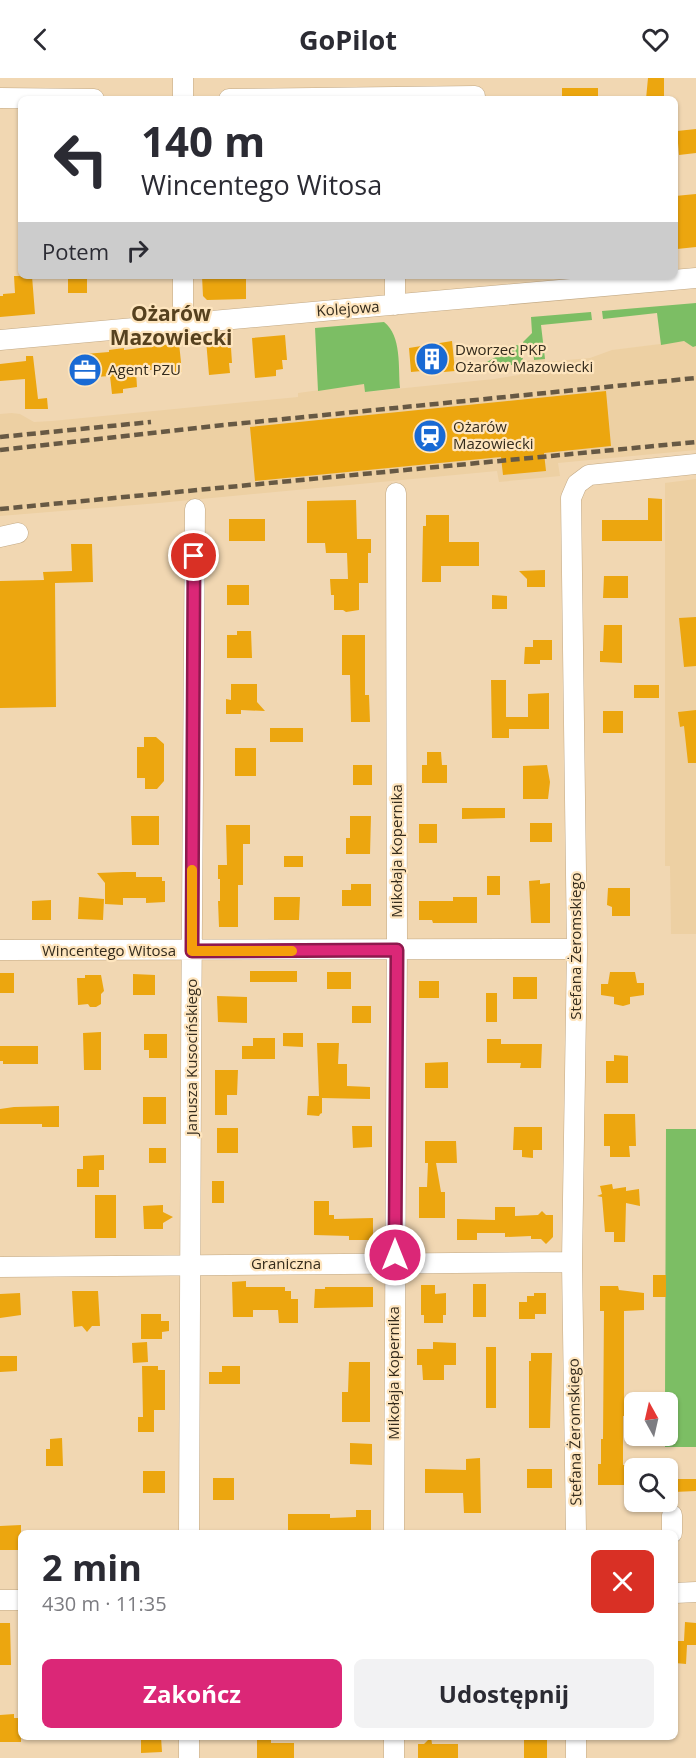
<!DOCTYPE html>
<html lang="pl">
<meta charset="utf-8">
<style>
body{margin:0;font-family:"Open Sans",sans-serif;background:#f2f2f3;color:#2b2b33;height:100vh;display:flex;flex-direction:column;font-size:22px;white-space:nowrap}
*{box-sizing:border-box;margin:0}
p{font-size:20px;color:#7c7c81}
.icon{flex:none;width:33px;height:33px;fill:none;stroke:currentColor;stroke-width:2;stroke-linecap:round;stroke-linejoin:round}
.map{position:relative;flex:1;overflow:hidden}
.drawer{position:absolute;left:18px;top:1452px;width:660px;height:210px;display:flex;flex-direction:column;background:#fff;border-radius:9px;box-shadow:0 2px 4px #0004}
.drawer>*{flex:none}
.banner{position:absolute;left:18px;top:18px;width:660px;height:183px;border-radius:9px;box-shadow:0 2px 4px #0004;background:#fff;color:#2b2b33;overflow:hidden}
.needle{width:39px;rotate:352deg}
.buttons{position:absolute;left:624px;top:1314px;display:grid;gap:12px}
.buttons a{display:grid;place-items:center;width:54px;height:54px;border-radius:9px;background:#fff;box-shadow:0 2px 4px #0004;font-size:30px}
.pin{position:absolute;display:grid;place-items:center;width:51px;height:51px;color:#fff;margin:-26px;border:3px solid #fff;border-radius:50%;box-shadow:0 2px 6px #0007}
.me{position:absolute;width:66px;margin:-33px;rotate:0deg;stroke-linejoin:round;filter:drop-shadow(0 0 4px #0008)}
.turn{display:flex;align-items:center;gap:21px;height:126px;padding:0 24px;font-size:27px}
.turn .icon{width:78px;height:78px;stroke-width:2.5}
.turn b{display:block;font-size:42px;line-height:51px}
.then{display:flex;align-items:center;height:57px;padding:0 24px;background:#0003;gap:12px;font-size:22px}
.round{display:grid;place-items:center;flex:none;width:63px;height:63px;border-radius:9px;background:#f2f2f3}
.summary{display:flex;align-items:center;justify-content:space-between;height:102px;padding:0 24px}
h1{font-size:36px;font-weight:700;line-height:45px}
.button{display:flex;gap:12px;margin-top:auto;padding:12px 24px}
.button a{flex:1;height:69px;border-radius:9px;background:#db2777;color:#fff;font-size:24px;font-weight:700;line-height:69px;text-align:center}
.button a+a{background:#f2f2f3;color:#2b2b33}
header{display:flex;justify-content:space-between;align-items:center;height:78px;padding:0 24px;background:#fff;font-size:27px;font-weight:700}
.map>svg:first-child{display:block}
</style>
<header><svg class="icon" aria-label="back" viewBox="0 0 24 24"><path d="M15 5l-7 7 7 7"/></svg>GoPilot<svg class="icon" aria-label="heart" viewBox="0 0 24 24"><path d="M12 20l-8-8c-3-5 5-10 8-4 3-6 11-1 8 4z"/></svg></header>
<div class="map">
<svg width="696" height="1680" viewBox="0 0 696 1680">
<rect width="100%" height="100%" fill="#f1d7b2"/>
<path fill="#edd0a3" d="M684 263 693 269 696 268V372L558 385 560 398 499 404 497 393 159 425 0 438V336L12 335 20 336 34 344 52 343 298 319V315L364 306 366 314 494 301 519 297V291L523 283 545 281V284L590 280 612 272Z
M696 401V856H671L670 788H665V405Z"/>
<path fill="#7cbe64" d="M696 225V268L693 269 684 263 661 267 657 235 603 241 602 233Z
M591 234 592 242 541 247 545 281 534 282 533 269H523V264L532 255 531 239Z
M384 244C402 258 398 289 400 310L365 314 364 306 318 313 315 250Z
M517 267 520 268 521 280H523L519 291H513L512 287 476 290Z
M666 1051H696V1369H665V1358H668V1324H665Z"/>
<path fill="#eca60f" d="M648 0H664V21H646Z
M562 10H598V21H562Z
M696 51V75L679 77 677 53Z
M696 116V169L677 171 675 118Z
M14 198H32L35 236 0 239V218H3V216L15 215Z
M68 198H87V215H68Z
M202 198 246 201V221L207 222 203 218Z
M285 257 287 282H282L283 291 276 292V298L255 300 252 260Z
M227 260 228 270H231L232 285H229L230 295 209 297 206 262Z
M452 263 455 293 433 295V292L411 294 409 270Z
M179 265 182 294 164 296 163 291 136 293 137 309 123 311V315L112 316 110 298 80 300 78 279 85 278V276L109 274V272L124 270V272Z
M26 278H33L38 321 47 320 48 331H25V301L0 303V286L26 283Z
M606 313 611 368 544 375 546 393 503 397 501 379 255 403 250 349Z
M648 420 662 421V463H602V442H648Z
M356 422 357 461H371V475H368V505H359V532L346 534 343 532H334V517H331L330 501H348L347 475H326L325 465H307V423Z
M426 437H449V464H479V488H441V504H422L423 448H426Z
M229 441H265V463H229Z
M71 466H92L93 504 55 505 56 629 0 630V503L44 502 43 494 72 493Z
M545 492V509H527V501L519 493Z
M604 498H628V520H603Z
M227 507H249V527H227Z
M492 517 507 518V531H492Z
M696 539V588L684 589 679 540Z
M604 547H622V585L600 584V573H603Z
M237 553H251L252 580H227V557H237Z
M342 557H365V617H369L370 644H351L350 597H342Z
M533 562H552V582H540V586H524L525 569H533Z
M491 602H506V639H528V616L549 615V651H509V660H492Z
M231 606H257V624L265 633 241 632V636H226V621L231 622Z
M634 607H659V620H634Z
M696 632V685H688L684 648 680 649 678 634Z
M603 633H623V655H603Z
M270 650H303V664H270Z
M144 659H156L164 666V703L157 711H145V700H137V669H144Z
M235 670H256V698H235Z
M427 674H441L442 687H447V705H422V687H427Z
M353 687H372V707H353Z
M547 687 550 704 548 721H523V688Z
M462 730H505V740L462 741Z
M131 738H159V767H132Z
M350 738H371L370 776H346V760H350Z
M530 745H552V764H530Z
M419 746H437V765H419Z
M226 747H250V766H243V807H238V849H219L218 823H220V801H218V787H227Z
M284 778H303V789H284Z
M123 794H136V799H162V803H165V824L146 825V820H123V827L105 826V805L97 795Z
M487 798H500V817H487Z
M540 802V806L550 805V845H531L529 803Z
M351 806H371V828H342V812H351Z
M608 810H630V838H612V829L607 827Z
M79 819 104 821 103 842 78 841Z
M274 819H300L299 842H274Z
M453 819H477V845H433L432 842H419V823H453Z
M51 822V842H32V823Z
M250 893H297V904H250Z
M327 894H351V911H327Z
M610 894H635L637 905H644V917L630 919V926L623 928 614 926V919L601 917V906H608Z
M0 895H14V915H0Z
M133 896 155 897V917H133Z
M85 897H101L104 913 101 916V926L96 929H90L88 926 78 927 77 900H85Z
M513 899H537V921H513Z
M419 903H439V920H419Z
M486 915H497V944H486Z
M217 918 247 919V945L218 944Z
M352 928H371V945H352Z
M101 954V992H84L83 955Z
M283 955H303V969L283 968Z
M144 956H167V980H149V972H144Z
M253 960H275V981H242V968H253Z
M487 961H501V966H542L541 990H520L521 985H487Z
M317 965H339L338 986H347V1008L370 1009V1021L322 1020V1035L320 1036 319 1038 307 1037 308 1018H319Z
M0 968H38V986H3V983H0Z
M614 977 628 978V1005H606V983H614Z
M448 984V1010H425V985Z
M215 992H238L237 1017H227V1037H215Z
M143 1019H166V1046H143Z
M59 1028V1049H42V1046H0V1031L14 1029Z
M604 1036H635L636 1068H629L630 1079H610V1068H604Z
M352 1048H372V1069L353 1070Z
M514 1049H542V1072H533V1080L522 1079V1072H513Z
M217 1050H238V1075H217Z
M425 1063H456L457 1085H436L441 1114H445V1140H419V1109H427L428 1085H425Z
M149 1070H166V1085H149Z
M104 1077V1092H99V1109H77V1091H83V1078Z
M212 1103H224V1125H212Z
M612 1106 613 1111 626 1109V1113L639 1111 640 1128 626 1125 625 1164H614V1154H605L602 1119 597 1118 602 1116 600 1108Z
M95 1117H116V1160H95Z
M314 1123H329V1137H334V1141L373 1140V1162H349V1158L314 1157Z
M163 1127V1134L173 1139 163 1145V1151H144L143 1128Z
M495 1129H515V1138L538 1137 542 1133 546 1137H553V1159L546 1166 541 1161H531V1158L505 1159V1155H477V1162H457V1141L495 1142Z
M653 1197H666V1219H653Z
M246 1203V1209H285V1213H291V1221H298V1245H279L278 1232H253V1239H233L232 1204Z
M473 1206H486V1239H473Z
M421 1207H435V1216L446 1215V1237H443V1245H424V1237H421Z
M600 1208H618L619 1212 644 1215V1232L624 1233V1323L634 1322V1338H623V1387H634V1407H598V1386H601V1361H603L604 1233H600Z
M325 1209H373V1229L314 1230 315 1211H325Z
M72 1213H98L100 1248H92L87 1254 82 1248 74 1249Z
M20 1215 21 1237 0 1240V1216Z
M534 1215H546V1236H535V1241H519V1224H527V1218H534Z
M141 1236H161V1243H169V1253L162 1254V1261H141Z
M147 1264 148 1284 133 1285 132 1265Z
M433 1264 456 1265V1287H444V1302H423L422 1287H417V1271H433Z
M486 1269H496V1330H486Z
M531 1275H552L550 1350H529V1283H531Z
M0 1278H17V1293L0 1294Z
M349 1284H370V1344H342V1314H348Z
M142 1288H158V1292H165V1332H154V1354H138V1339H143Z
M222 1288H240V1306H209V1294H222Z
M62 1360 63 1388H46V1371H50V1361Z
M350 1365 372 1366V1387L350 1386Z
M480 1380 481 1435H464L463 1415H425V1391L466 1392V1381Z
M527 1391H552V1410H527Z
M143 1393H165V1415H143Z
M213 1400H234V1422H213Z
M673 1401H696V1413L674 1414Z
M356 1432H371V1455H288V1436H330V1440L356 1439Z
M21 1447V1472H0V1448Z
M685 1544 696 1545V1567H687L686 1586 675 1585V1563H684Z
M0 1545H10L11 1587H0Z
M14 1636V1640H21V1664H0V1637Z
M141 1659H161L162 1674 141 1675Z
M431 1659 432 1666H458V1680H418V1666H424Z
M524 1659H547V1680H524Z
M257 1662H271V1665H294V1680H257Z"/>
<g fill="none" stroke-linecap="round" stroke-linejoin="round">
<g stroke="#c2a985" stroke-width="21">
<path id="minor" d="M0 20 94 21
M183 21V0
M229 21 475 18
M183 198V244
M395 227V198
M0 262C232 240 464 221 696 200
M0 459 18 455
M0 872 577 871
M0 1189C191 1186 381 1187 572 1184
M672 1437V1455
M189 1455C192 1114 190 772 195 431
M394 1455 397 862 396 415
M576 1455 572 1184 577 871 571 420 577 406 589 397 696 386
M675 1515 696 1514
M0 1522H21
M189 1659V1680
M394 1680V1659
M576 1680V1659"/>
</g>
<use href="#minor" stroke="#fff" stroke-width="20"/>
<path stroke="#675944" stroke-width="4.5" stroke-dasharray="9 4.5" stroke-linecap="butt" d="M0 359 151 344
M0 372 214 348 696 300
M0 431 696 364"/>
</g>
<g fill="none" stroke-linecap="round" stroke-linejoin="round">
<g stroke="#8e194d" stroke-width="15">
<path id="route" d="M194 478 192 873 397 872 395 1177"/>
</g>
<use href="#route" stroke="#db2777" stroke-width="10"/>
<path stroke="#f59e0b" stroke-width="10" d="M192 792V873H292"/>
</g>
<defs>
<g id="building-disc" transform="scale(1.725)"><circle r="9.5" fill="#196ad4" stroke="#fee5be"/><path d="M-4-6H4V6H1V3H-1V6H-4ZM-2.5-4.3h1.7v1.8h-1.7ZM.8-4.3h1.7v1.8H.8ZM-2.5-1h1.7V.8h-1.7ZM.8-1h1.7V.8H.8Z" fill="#fff"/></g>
<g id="office-disc" transform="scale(1.725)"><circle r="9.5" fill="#196ad4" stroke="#fee5be"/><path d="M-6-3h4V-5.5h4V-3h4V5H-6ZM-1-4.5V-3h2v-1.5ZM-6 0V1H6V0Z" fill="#fff"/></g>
<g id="station-disc" transform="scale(1.725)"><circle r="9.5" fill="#196ad4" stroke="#fee5be"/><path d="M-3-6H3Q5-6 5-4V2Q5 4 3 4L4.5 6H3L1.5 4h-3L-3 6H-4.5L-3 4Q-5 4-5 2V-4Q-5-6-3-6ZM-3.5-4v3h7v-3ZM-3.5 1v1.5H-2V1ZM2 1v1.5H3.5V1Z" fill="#fff"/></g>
</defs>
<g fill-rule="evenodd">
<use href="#building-disc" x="432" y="281"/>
<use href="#office-disc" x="85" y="292"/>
<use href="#station-disc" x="430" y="358"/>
</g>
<g text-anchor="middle" stroke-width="4.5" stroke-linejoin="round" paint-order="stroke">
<g font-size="15" fill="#342b1c" stroke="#fee5be">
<text transform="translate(348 231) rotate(-4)" y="5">Kolejowa</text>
<text transform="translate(397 773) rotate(-90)" y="5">Mikołaja Kopernika</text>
<text transform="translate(576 868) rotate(-90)" y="5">Stefana Żeromskiego</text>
<text x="109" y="878">Wincentego Witosa</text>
<text transform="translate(192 979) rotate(-90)" y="5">Janusza Kusocińskiego</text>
<text x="286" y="1191">Graniczna</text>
<text transform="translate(394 1295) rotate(-90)" y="5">Mikołaja Kopernika</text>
<text transform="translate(575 1354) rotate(-91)" y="5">Stefana Żeromskiego</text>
</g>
<g font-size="15" fill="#342b1c" stroke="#fee5be" text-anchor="start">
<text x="455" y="277">Dworzec PKP<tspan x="455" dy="17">Ożarów Mazowiecki</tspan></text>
<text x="108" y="297">Agent PZU</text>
<text x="453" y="354">Ożarów<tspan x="453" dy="17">Mazowiecki</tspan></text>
</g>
<g font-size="21" font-weight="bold" fill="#56411f" stroke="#fee5be">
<text x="171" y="243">Ożarów<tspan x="171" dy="24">Mazowiecki</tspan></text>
</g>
</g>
</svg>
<div class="buttons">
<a><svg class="needle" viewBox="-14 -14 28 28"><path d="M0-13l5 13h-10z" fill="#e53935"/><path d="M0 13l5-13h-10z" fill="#7c7c81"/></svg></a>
<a><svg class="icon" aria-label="search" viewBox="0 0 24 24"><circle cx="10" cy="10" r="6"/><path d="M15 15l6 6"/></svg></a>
</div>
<div class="pin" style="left:194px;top:478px;background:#d93025"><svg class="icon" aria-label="arrive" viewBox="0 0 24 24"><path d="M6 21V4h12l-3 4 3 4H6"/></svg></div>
<svg class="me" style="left:395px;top:1177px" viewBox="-20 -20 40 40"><circle r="17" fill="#db2777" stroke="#fff" stroke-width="3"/><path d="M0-11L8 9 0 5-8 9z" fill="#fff"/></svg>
<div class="banner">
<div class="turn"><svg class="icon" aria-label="left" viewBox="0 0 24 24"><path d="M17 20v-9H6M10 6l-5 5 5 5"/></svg><div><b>140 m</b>Wincentego Witosa</div></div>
<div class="then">Potem<svg class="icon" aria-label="right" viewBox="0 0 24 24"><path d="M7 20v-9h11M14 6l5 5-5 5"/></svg></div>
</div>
<section class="drawer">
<div class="summary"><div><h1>2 min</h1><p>430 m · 11:35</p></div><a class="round" style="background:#d93025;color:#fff"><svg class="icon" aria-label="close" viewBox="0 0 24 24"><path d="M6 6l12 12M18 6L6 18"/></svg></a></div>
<div class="button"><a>Zakończ</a><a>Udostępnij</a></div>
</section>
</div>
